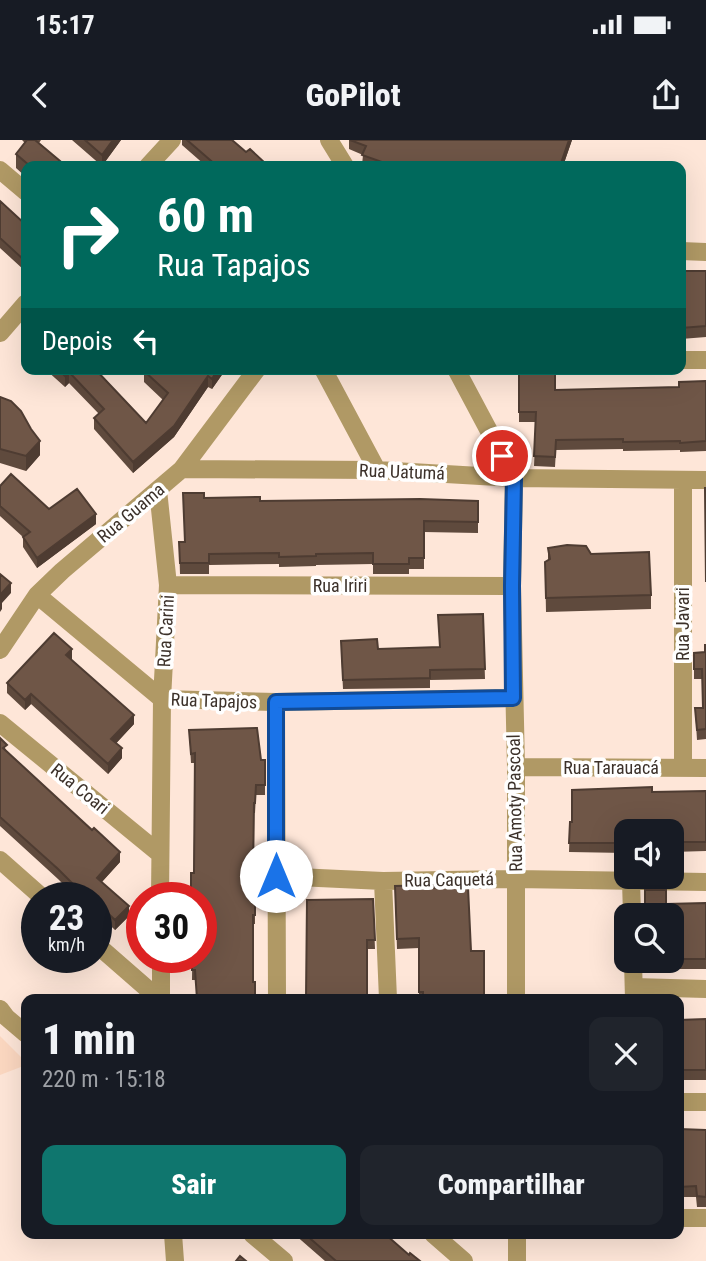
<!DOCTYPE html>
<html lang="pt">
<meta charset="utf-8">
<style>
body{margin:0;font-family:"Roboto Condensed",sans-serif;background:#20242c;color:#f1f3f6;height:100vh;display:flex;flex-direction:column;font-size:26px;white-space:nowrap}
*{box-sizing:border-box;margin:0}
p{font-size:23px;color:#9ea1a6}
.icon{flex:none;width:38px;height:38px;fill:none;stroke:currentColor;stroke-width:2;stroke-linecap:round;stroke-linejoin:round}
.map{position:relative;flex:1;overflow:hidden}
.drawer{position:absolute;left:21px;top:854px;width:663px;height:245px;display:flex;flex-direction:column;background:#171b24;border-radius:14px;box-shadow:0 7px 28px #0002}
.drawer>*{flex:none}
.guide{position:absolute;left:21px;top:21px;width:665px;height:214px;border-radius:14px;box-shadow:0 7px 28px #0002;background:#00695c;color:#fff;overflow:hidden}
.fabs{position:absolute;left:614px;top:679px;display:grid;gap:14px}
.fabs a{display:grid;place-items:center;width:70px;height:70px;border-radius:14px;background:#171b24;box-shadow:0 7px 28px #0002;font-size:35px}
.speed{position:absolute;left:21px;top:742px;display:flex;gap:14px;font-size:35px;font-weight:700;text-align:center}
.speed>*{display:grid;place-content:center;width:91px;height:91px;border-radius:50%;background:#171b24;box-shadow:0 7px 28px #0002;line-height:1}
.speed small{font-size:18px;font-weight:400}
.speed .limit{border:10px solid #d22;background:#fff;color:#111}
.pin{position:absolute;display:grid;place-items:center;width:60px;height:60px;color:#fff;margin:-30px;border:4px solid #fff;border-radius:50%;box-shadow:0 2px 7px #0007}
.me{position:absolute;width:77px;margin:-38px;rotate:0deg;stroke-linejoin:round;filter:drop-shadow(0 0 5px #0008)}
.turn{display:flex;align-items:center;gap:24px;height:147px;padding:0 21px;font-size:32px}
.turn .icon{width:91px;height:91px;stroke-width:2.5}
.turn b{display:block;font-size:49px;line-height:60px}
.then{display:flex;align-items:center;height:66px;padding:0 21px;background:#0003;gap:14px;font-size:26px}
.round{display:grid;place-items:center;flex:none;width:74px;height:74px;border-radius:14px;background:#20242c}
.overview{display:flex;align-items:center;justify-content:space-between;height:119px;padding:0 21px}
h1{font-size:42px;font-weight:800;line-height:52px}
.button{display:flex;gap:14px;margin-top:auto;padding:14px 21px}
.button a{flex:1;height:80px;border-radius:14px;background:#0f766e;color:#fff;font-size:28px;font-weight:800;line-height:80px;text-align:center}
.button a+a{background:#20242c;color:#f1f3f6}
.status{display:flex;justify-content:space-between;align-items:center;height:49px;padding:0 35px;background:#171b24;direction:ltr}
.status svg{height:19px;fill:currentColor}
header{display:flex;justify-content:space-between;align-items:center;height:91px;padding:0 21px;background:#171b24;font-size:32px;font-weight:800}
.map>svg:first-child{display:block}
</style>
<div class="status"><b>15:17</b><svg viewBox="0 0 49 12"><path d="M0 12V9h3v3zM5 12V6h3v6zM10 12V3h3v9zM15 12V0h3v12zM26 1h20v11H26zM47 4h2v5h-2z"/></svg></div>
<header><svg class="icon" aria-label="back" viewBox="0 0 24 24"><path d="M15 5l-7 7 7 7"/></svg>GoPilot<svg class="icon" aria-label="share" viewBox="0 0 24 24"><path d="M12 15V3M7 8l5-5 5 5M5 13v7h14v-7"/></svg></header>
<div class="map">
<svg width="706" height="1121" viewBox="0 0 706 1121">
<rect width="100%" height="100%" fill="#fee6d8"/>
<path fill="#fcd8c1" d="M0 896 26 922V925L0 935Z"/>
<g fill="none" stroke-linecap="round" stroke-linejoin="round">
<path stroke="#b09965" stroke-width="18" d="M329 0 345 26
M148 26 172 0
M0 30 26 52
M681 111 706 112
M0 193 26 163
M681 220H706
M323 229 377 330
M456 229 514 338 512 446 516 627V859
M182 329 377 330 514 338 706 340
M158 350 168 445 162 559 160 758
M168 445 512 446
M37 455 162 559 276 562 513 558
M0 510 37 455 62 431 182 329 257 229
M276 562 277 859
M0 583 160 714
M516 627 706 628
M683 628V340
M0 720 43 758
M276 736 383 741 516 739 706 742
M383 741 388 859
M631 741 632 775
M96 804 159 859
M161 817V859
M633 821 634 859
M634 847 706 849
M0 869 6 877 26 894
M679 962H706
M679 1078H706
M173 1094 175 1121
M252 1094 284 1121
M433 1094 464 1121
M517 1121V1094"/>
</g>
<path fill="#5f4a3d" d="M22 0H41L39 3 66 26H26V37L16 28V14L25 3Z
M72 0H121L102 26Z
M182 0H232L246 12 266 26H206L182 5Z
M349 0H572L563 26H367L362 25 363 15 349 9Z
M0 61 26 85 24 130 0 108Z
M681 131H706V197L681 199Z
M45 229H95L146 283 163 260 144 242V231L226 229 212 249 208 247 174 297 133 333 94 289V278L99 274 69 243 65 247Z
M519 229 555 250 679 247 706 241V311L680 312V310L623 311V309L556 310 555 327 534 326 536 282H519Z
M0 257 40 315 26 331 0 323Z
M0 346 49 369 96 384 37 428 23 407V397L0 376Z
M204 358 260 361H478V393L424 392V429H409V434H373V424L316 425V426L279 427V424L209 425V434H180L179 402H185Z
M548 408 591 414 651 455V469L546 472 545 422 548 420Z
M483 474 485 539 430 540V548L343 549 341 510 439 507Z
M706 505V599L697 600 695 568H703L702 539H694V513L705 512Z
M71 519 134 584 116 603 122 618 108 634 31 564 25 570 7 553V543Z
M189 590 261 620H265V655H256L255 673H254L253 734H255V784H253L195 840H192L195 623H191Z
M0 598 7 612 120 722 102 742 129 776 115 790 96 772V758H77L58 739 0 686Z
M706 651V711L672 712V691H626V713L569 712 570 682 652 652Z
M395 746 434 748 471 811 484 859H419V808L397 809Z
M373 759 375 809H367L306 859Z
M706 763V829H680L679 797H672V775L666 764Z
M706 879V940H681L680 910H679V880Z
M679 989 706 990V1067H697L696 1057H679Z
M294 1094H385L409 1115 420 1121H325Z"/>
<path fill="#4e3c32" d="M113 0H121L102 26V15Z
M569 0H572L563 26H560Z
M26 118V127L24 130V120Z
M218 229H226L212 249V239Z
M69 232V243L65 247V236Z
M208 236V247L174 297 133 333V322Z
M40 301V315L26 331V316Z
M96 374V384L37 428V418Z
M11 443V453L2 463V469L0 472V455Z
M72 509V519L66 525V515Z
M31 554V564L25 570V560Z
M134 575V584L111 609V599Z
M122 608V618L108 634V624Z
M120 712V722L97 747V738Z
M129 766V776L115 790V780Z"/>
<path fill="#6f5647" stroke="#4e3c32" stroke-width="2" d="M27 0H35L66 26H30L16 14Z
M85 0H113L102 15Z
M187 0H232L246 12 250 9 266 24 265 26H217Z
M350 0H569L560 26H393L362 15 366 6Z
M0 61 26 85V118L24 120 0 98Z
M681 131H706V186L681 188Z
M58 229H95L146 283 168 253 144 231 145 229H218L212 239 208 236 174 286 133 322 94 278 104 269 69 232 65 236Z
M519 229H555V250L679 247V242L706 241V301L680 303V301L623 302V299L556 300 555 317 534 316 536 272H519Z
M0 257 11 261 21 271 31 289 40 301 26 316 0 309Z
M11 334 49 369 77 349 96 374 37 418 23 397 30 392 0 366V346Z
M705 348H706V442Z
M183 353H204V358L260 357V361L420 359 478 361V382L424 381V418H409V424H373V413L316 414V416L279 417V413L209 414V423H180L179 402H185Z
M567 405 586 406 591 414 649 412 651 455 546 458 545 422 550 419 548 408Z
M0 434 11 443 0 455Z
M483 474 485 529 430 530V538L343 540 341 501 377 499 378 509 440 507 438 475Z
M54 493 72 509 66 515 134 575 111 599 122 608 108 624 31 554 25 560 7 543Z
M705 505H706V589L697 590 695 568H703L702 529H694V513L705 512Z
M257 588 261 620H265V645H256L255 663H254L253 734H255V775H253V842H255V859H197L195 830H192V817H201V758H191V733H194L195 613 191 614 189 590Z
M0 598 7 605 3 608 92 690 94 688 120 712 97 738 129 766 115 780 96 762V758H91L85 751 83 754 58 729 0 677Z
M652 647V652L706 651V702H672V691H626V703H569L570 682H572V650Z
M434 745V748L468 747 471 811H484V859H423V852H419V798L397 799 395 746Z
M645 750H666V764L706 763V819H680L679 787H672V775H645Z
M373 759 375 800H367V859H306L307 760Z
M706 879V930H681L679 880Z
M679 989 706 990V1057L697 1056 696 1046 679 1047Z
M305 1094H385L409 1115 410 1113 420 1121H336Z
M240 1116 246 1121H236Z"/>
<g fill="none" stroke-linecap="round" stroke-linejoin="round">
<g stroke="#114b97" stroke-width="18">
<path id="route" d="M276 736V562L513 558 512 446 514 338 502 316"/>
</g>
<use href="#route" stroke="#1a73e8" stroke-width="12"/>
</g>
<g text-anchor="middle" stroke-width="7" stroke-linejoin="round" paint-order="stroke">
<g font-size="18" fill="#3c312a" stroke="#fff">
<text transform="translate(402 332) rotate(2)" y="6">Rua Uatumá</text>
<text transform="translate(131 373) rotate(-40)" y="6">Rua Guama</text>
<text x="340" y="452">Rua Iriri</text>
<text transform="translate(683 484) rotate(-90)" y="6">Rua Javari</text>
<text transform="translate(166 491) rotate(-87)" y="6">Rua Carini</text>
<text transform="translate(214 561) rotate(2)" y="6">Rua Tapajos</text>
<text x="611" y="634">Rua Tarauacá</text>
<text transform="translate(80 649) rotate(39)" y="6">Rua Coari</text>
<text transform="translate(515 663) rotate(-91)" y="6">Rua Amoty Pascoal</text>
<text transform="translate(449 740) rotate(-1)" y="6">Rua Caquetá</text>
</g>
</g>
</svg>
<div class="fabs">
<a><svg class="icon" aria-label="sound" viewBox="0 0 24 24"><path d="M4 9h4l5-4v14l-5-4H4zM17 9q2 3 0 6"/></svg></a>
<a><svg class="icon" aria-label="search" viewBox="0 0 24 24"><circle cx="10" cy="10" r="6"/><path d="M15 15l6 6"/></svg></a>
</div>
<div class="speed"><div>23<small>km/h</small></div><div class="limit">30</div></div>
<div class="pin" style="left:502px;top:316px;background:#d93025"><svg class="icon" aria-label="arrive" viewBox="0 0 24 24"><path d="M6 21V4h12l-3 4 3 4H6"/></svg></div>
<svg class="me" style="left:276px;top:736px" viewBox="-20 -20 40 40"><circle r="19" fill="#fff"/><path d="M0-13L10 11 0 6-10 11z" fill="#1a73e8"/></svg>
<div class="guide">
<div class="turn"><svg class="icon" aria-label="right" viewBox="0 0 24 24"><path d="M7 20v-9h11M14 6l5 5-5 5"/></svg><div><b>60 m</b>Rua Tapajos</div></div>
<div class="then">Depois<svg class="icon" aria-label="left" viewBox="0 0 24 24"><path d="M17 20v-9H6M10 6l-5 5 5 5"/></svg></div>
</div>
<section class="drawer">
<div class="overview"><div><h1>1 min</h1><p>220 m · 15:18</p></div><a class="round"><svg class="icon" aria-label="close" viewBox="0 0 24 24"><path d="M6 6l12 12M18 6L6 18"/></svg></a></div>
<div class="button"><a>Sair</a><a>Compartilhar</a></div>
</section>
</div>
